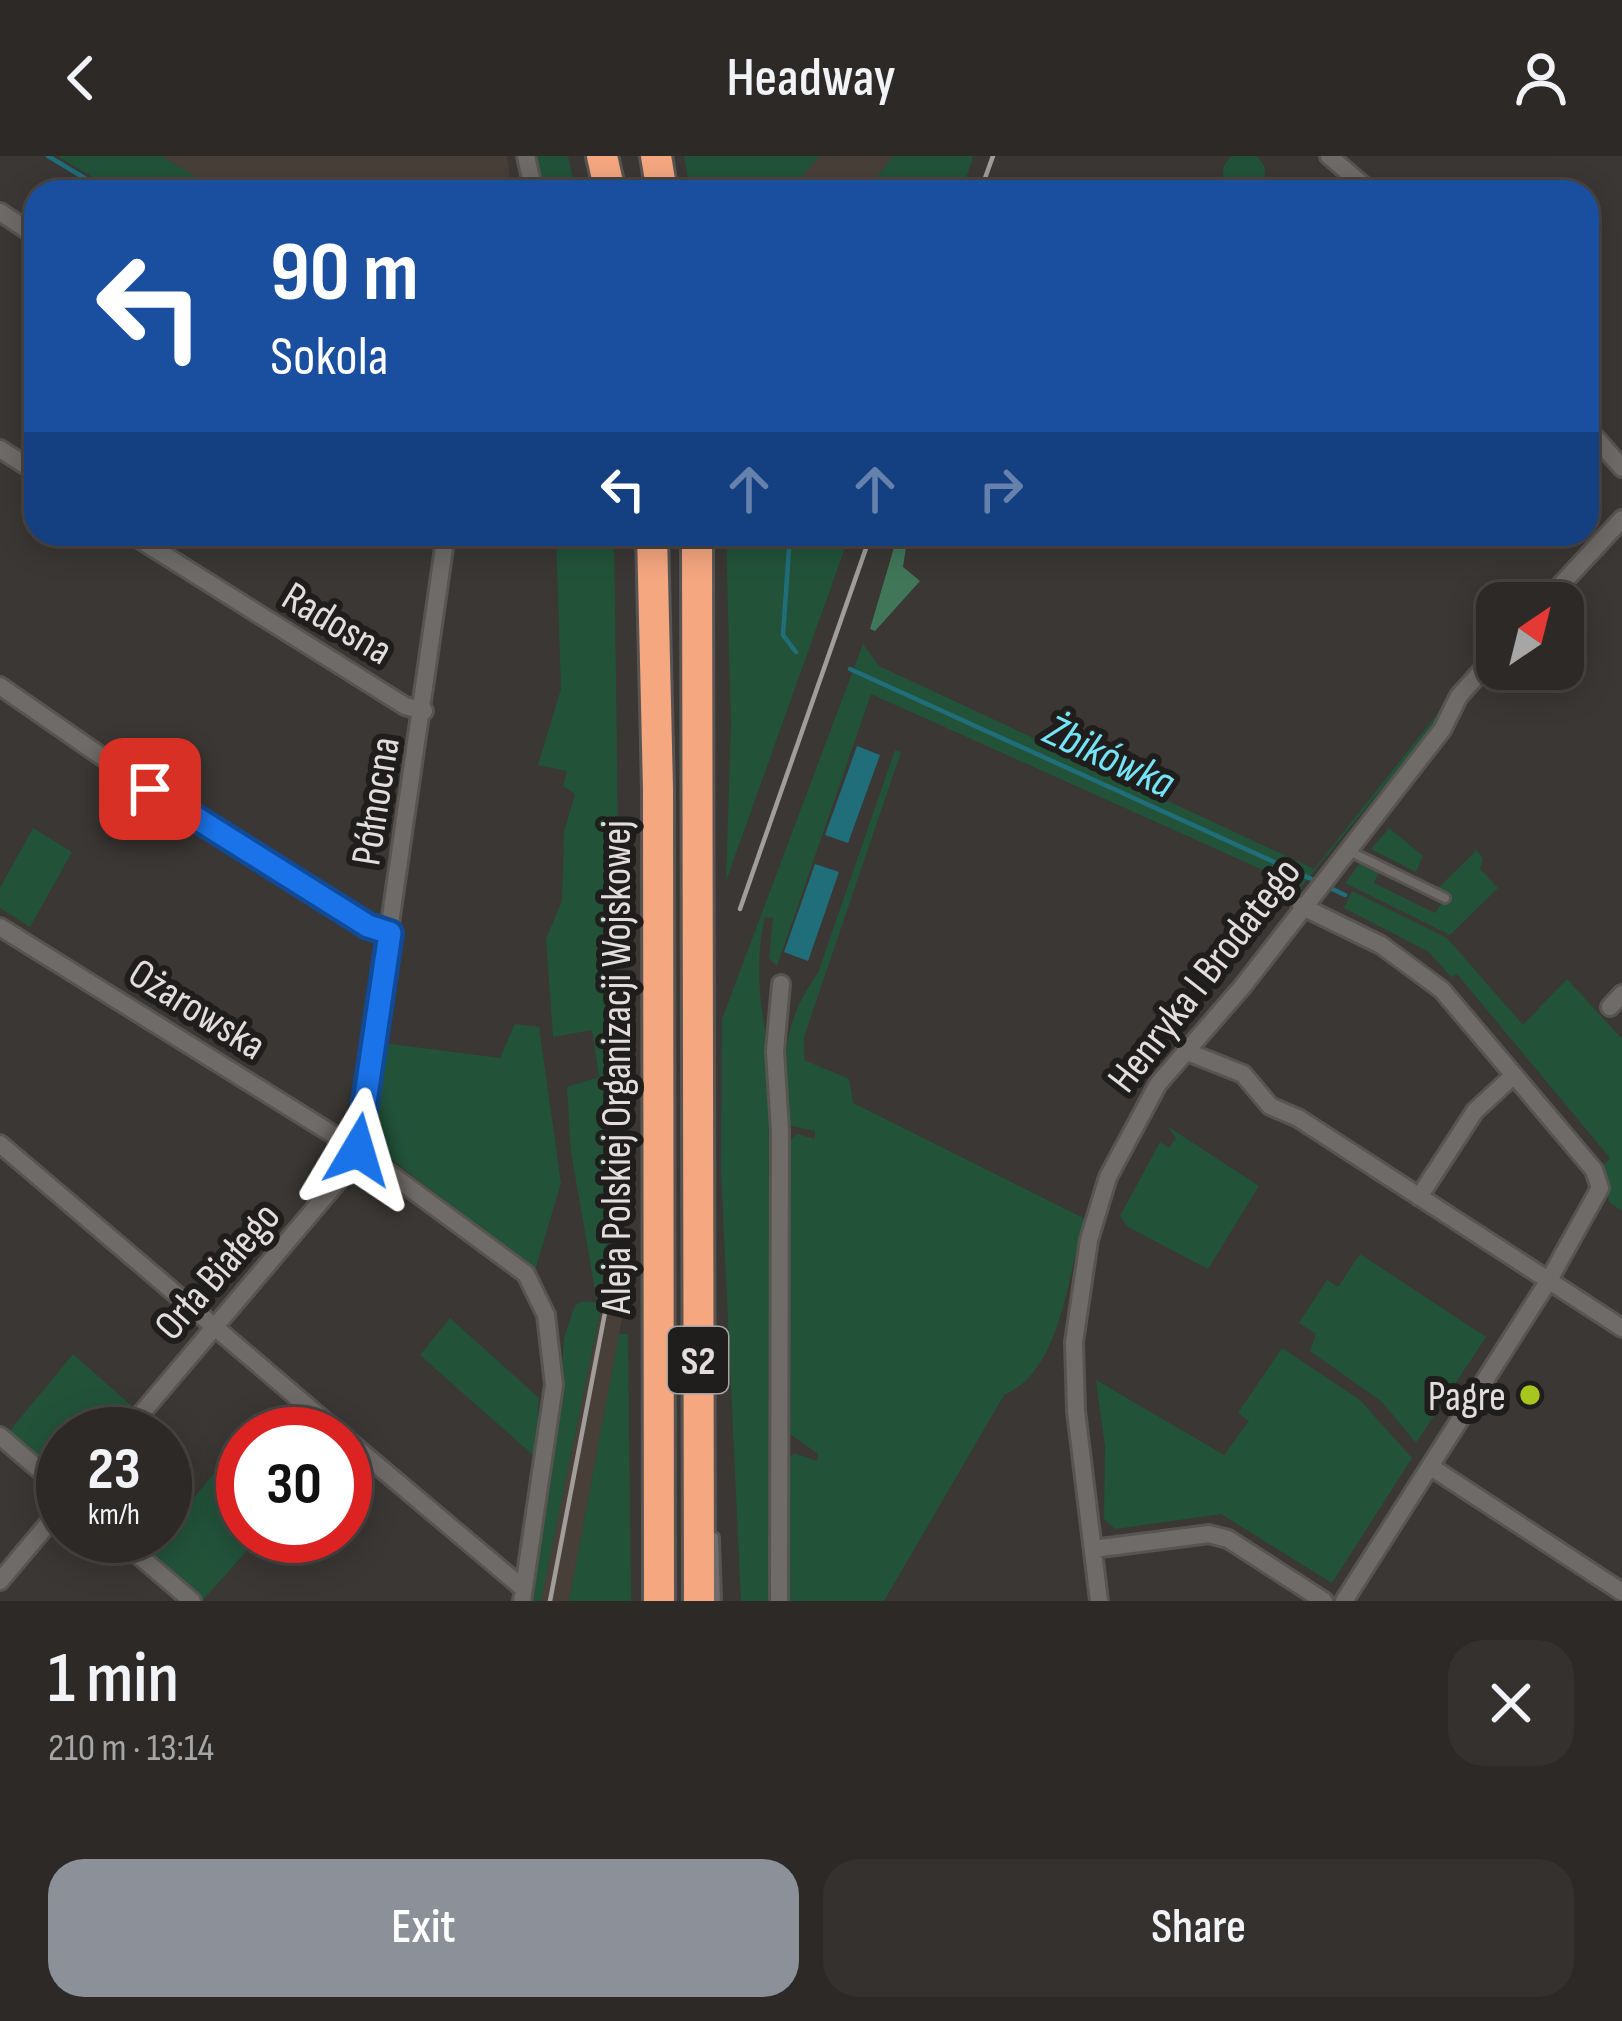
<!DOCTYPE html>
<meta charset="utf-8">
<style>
body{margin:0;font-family:"Sofia Sans Condensed",sans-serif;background:#34312f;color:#f1f3f6;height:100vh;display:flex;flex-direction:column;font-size:45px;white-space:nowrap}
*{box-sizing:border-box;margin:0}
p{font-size:39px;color:#a6a6a7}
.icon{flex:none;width:66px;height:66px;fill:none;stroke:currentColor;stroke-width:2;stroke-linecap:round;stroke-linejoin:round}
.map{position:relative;height:1445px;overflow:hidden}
.side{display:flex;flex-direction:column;background:#2c2927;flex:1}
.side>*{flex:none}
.hud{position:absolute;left:24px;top:24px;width:1575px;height:366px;border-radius:36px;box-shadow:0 6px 30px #0003,0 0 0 3px #484544;background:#1a4fa0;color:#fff;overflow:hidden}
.needle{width:78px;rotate:35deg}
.buttons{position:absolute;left:1476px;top:426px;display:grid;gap:24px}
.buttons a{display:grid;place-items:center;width:108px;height:108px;border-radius:24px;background:#2c2927;box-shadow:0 6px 30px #0003,0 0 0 3px #484544;font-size:60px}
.speed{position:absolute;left:36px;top:1251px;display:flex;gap:24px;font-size:60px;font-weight:700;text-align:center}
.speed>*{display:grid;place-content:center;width:156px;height:156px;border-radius:50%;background:#2c2927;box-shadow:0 6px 30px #0003,0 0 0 3px #484544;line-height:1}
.speed small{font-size:30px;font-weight:400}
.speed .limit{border:18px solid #d22;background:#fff;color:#111}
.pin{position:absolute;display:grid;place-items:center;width:102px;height:102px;color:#fff;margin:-51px;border-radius:24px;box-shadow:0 6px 18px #0006}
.me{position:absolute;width:132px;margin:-66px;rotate:7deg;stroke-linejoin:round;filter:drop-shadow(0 0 9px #0008)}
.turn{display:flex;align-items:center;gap:42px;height:252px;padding:0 48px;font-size:54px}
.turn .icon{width:156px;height:156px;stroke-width:2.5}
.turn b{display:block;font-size:84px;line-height:102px}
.lanes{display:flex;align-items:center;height:114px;padding:0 48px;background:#0003;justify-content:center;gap:60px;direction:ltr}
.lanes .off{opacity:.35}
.round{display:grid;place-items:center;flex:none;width:126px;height:126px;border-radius:36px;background:#34312f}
.overview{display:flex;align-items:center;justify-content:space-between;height:204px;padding:0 48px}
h1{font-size:72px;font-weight:600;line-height:90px}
.action{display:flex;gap:24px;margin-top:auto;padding:24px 48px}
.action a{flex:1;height:138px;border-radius:36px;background:#8c9099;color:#fff;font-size:48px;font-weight:600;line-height:138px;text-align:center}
.action a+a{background:#34312f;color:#f1f3f6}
header{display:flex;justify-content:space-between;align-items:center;height:156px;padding:0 48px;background:#2c2927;font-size:54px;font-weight:600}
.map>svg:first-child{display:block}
</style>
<header><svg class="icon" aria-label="back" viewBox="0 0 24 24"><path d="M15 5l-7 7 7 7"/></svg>Headway<svg class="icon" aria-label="person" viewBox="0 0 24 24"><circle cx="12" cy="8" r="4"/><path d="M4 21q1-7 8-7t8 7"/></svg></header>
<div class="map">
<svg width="1622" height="1445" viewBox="0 0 1622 1445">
<rect width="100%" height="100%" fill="#3a3734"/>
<path fill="#493f39" d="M161 0H507L512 36H222Z
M820 0H894L864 36H788Z
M602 1147 624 1152 569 1445H541Z"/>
<path fill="#225339" d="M1223 17a21 21 0 1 1 42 0a21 21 0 1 1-42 0Z
M57 0H161L222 36H117Z
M536 0H568L576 36H543Z
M684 0H820L788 36H690Z
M894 0H973L962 36H864Z
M556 378H614L623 1043 597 1145 571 996 567 931 599 921 592 874 553 881 546 783 562 745 564 676 575 638 563 630 567 615 538 609 561 533Z
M726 378H850L726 725 731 568Z
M863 488 879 510 1314 713 1458 532 1435 568 1301 731 871 538 777 810 769 802 773 762 765 761C752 817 763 866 774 921L773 1445H741L721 1014 722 863Z
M895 594 901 596 804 881V904L849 923 853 947 1085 1063C1067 1116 1063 1214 1004 1239L884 1445H786V1306L794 1297 817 1305 818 1298 786 1275 787 987 797 978 815 983V975L787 969C783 907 781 868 818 817Z
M33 672 72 696 30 771 0 752V732Z
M1389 672 1423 700 1416 716 1371 693Z
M1473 691 1483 702 1480 713 1498 732 1450 779 1345 727 1360 707 1379 716 1374 727 1435 757 1448 738 1438 732 1475 696Z
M1352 735 1447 782 1523 869 1567 823 1622 883V1055L1609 1046 1603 1010 1610 1002 1457 818 1451 821 1429 796 1344 752Z
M515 868 539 871 561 1027 535 1114 370 987 383 887 500 902Z
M1167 970 1259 1030 1208 1113 1128 1071 1120 1060 1160 986 1169 992 1176 982Z
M1360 1098 1486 1181 1416 1287 1381 1245 1310 1195 1316 1178 1299 1167 1327 1124 1338 1131Z
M583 1145 602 1147 541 1445H530L559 1267 564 1182 575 1149Z
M450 1162 539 1242 535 1301 420 1199Z
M619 1178H628L631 1445H569Z
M1282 1192 1360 1244 1412 1302 1332 1427 1221 1358 1115 1373 1104 1363 1105 1291 1096 1224 1224 1299 1249 1265 1238 1257Z
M73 1198 133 1251 110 1278H63V1322L9 1276Z
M213 1318 243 1344V1380H260L203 1444 129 1380H165V1345L181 1358Z"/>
<path fill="#417759" d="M898 378H908L903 411 920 425 875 475 870 473Z"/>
<path fill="#206e7a" d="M857 590 880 599 848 687 825 679Z
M815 708 839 716 808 805 784 796Z"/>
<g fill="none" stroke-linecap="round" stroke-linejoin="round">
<path stroke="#206e7a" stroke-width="4.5" d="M48 0 108 36
M790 378 783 479 796 496
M850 513 1318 726
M1328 731 1345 739"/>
<g stroke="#575452" stroke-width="14">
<path id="lane" d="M1347 694 1445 742
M714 1381 716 1445"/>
</g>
<g stroke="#575452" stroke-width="22">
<path id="street" d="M526 0 534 36
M1329 0 1371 36
M0 56 36 80
M1587 272 1622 312
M0 293 36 316
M131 378 405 550 424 555
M1544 447 1622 363
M0 530 111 607 368 770 390 777
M1301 750 1381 789 1442 834 1594 1014 1600 1032 1549 1124 1344 1445
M0 771 358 994 526 1118 546 1159 554 1229 522 1445
M1610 851 1622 838
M1185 895 1243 918 1270 950 1298 962 1622 1172
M0 988 340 1278
M1419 1041 1475 955 1513 920
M124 1278 356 1004 446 378
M0 1280 63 1334
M345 1282 524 1433
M1431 1311 1622 1436
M116 1380 192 1445
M1093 1393 1209 1378 1228 1383 1324 1445
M0 1425 63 1350
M779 1445 780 974 775 895 781 828
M1099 1445 1076 1255 1074 1186 1089 1084 1108 1021 1158 928 1243 830 1442 574 1459 540 1497 498"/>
</g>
<g stroke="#575452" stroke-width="36">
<path id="highway" d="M602 0 610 36
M656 0 662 36
M652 378 658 633 659 1445
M697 378 699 1445"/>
</g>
<use href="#lane" stroke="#6f6b68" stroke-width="8"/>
<use href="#street" stroke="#6f6b68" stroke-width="16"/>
<use href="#highway" stroke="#f5a77f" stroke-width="30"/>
<path stroke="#a09d9b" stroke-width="4.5" d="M980 36 993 0
M740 753 871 378
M550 1445 607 1146"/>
</g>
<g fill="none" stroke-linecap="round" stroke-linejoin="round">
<g stroke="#114b97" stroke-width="30">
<path id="route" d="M150 633 368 770 390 777 358 994"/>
</g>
<use href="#route" stroke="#1a73e8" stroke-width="21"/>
</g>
<circle fill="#a7c71e" stroke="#201e1d" stroke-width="4.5" cx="1530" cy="1239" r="12"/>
<g text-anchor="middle" stroke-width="12" stroke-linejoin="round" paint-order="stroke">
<rect fill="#201e1d" stroke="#a7a4a3" stroke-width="3" x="668" y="1171" width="60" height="66" rx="9"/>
<g font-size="39" font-weight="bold" fill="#e1dedd">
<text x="698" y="1218">S2</text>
</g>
<g font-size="42" fill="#e1dedd" stroke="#201e1d">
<text transform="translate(338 466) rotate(31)" y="15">Radosna</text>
<text transform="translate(374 645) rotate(-81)" y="15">Północna</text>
<text transform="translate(1203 818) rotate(-52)" y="15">Henryka I Brodatego</text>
<text transform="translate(198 852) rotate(32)" y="15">Ożarowska</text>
<text transform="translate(615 911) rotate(-90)" y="15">Aleja Polskiej Organizacji Wojskowej</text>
<text transform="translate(216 1114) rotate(-49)" y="15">Orła Białego</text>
</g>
<g font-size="42" fill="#e1dedd" stroke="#201e1d" text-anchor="end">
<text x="1506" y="1254">Pagre</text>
</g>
<g font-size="45" font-style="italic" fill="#74e4f6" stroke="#201e1d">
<text transform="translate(1110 599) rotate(25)" y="16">Żbikówka</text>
</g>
</g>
</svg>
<div class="buttons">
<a><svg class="needle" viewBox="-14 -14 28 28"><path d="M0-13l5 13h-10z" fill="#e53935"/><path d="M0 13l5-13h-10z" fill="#a6a6a7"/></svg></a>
</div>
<div class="speed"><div>23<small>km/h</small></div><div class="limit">30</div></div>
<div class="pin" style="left:150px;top:633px;background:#d93025"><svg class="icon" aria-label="arrive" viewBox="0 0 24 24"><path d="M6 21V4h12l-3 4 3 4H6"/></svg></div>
<svg class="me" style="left:358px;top:994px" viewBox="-20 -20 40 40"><path d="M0-17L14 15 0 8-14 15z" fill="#1a73e8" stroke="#fff" stroke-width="4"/></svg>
<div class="hud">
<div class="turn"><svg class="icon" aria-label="left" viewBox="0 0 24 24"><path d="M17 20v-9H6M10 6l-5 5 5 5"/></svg><div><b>90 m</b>Sokola</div></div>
<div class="lanes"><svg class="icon" aria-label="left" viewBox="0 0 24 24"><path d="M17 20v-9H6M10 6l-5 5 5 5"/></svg><svg class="icon off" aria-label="ahead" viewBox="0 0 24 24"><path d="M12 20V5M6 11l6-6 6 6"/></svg><svg class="icon off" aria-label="ahead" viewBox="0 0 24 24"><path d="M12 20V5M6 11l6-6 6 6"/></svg><svg class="icon off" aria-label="right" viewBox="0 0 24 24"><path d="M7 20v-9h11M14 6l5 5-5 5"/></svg></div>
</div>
</div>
<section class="side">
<div class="overview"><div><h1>1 min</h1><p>210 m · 13:14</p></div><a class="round"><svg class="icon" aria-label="close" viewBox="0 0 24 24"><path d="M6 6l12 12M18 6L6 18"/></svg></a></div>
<div class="action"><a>Exit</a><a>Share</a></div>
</section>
